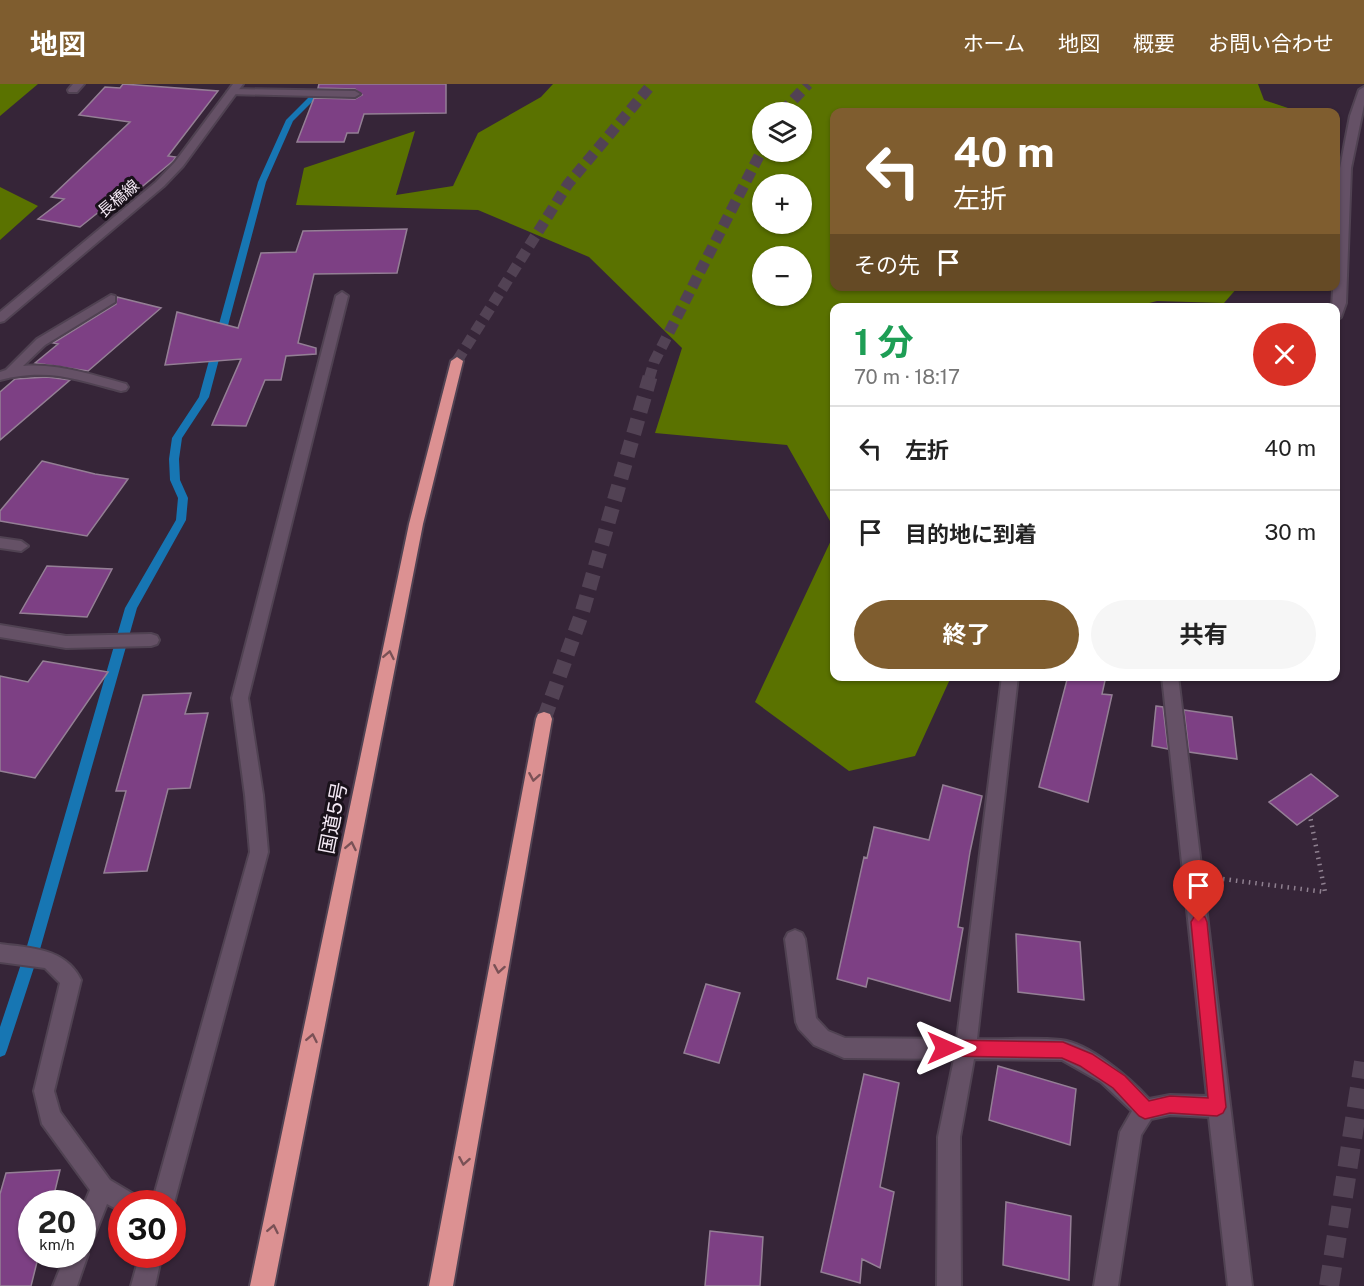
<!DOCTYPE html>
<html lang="ja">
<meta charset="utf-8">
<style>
body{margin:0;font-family:"Public Sans","Noto Sans JP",sans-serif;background:#f6f6f6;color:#222;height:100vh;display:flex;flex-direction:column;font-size:22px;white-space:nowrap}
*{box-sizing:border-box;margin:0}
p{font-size:20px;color:#767676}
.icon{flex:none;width:33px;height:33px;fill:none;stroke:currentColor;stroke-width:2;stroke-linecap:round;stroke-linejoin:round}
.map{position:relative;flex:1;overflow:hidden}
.sheet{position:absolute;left:830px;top:219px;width:510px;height:378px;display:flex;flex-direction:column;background:#fff;border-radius:12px;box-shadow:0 2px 4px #0004}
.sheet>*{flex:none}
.hud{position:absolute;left:830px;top:24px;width:510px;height:183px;border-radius:12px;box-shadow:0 2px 4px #0004;background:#7f5d2f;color:#fff;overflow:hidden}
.fabs{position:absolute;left:752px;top:18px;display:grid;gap:12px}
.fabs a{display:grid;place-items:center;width:60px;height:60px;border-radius:50%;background:#fff;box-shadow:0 2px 4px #0004;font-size:30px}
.speed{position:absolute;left:18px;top:1106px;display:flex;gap:12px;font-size:30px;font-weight:700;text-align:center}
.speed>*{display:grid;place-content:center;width:78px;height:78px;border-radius:50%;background:#fff;box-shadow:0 2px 4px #0004;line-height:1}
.speed small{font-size:15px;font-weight:400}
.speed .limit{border:9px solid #d22;background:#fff;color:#111}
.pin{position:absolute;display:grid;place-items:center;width:51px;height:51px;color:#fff;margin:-62px -26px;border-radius:50% 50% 50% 0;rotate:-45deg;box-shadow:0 0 6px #0007}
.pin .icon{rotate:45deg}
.me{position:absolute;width:66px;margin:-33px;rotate:90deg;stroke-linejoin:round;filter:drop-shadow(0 0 4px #0008)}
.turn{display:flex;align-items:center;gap:21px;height:126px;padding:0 24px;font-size:27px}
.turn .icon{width:78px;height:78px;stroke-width:2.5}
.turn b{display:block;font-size:42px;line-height:51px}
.then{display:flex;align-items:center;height:57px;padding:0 24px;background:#0003;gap:12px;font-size:22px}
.round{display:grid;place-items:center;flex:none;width:63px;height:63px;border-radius:32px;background:#f6f6f6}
.head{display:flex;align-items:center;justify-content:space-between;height:102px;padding:0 24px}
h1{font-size:36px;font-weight:700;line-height:45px;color:#1e9e55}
.primary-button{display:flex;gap:12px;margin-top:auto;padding:12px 24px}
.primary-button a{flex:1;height:69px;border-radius:36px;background:#7f5d2f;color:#fff;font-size:24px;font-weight:700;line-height:69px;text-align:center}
.primary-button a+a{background:#f6f6f6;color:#222}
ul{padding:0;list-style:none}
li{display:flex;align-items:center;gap:18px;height:84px;padding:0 24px;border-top:2px solid #e0e0e0}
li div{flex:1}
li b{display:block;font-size:22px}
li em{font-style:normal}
header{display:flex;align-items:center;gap:36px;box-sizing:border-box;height:84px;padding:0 30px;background:#7f5d2f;color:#fff}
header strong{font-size:28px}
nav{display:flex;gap:33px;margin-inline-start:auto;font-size:21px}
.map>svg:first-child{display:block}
</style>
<header>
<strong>地図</strong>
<nav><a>ホーム</a><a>地図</a><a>概要</a><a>お問い合わせ</a></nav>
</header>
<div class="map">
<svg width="1364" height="1202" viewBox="0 0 1364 1202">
<rect width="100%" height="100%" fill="#362538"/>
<path fill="#5a7200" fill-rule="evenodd" d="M0 0H38L0 32Z
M553 0H1258L1264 16 1300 28H834V202L1238 203 1224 219 1157 217 1134 223 834 224V444L787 361 655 349 682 264 589 173 478 126 296 121 304 84 415 47 396 111 453 102 478 49 541 13ZM762 28H801V68H762ZM762 100H801V140H762ZM762 172H801V212H762Z
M0 103 38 122 0 156Z
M834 450V592L951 593 915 672 849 687 755 618Z"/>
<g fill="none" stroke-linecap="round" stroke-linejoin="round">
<path fill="#1776b3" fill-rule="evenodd" d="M322 0H330L293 37 266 98 209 313 182 354 179 375 180 396 188 414 186 436 137 524 41 862 7 966 5 971 0 973V943L27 862 125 524 176 436 178 414 170 396 169 375 172 354 199 313 258 98 286 36Z"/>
</g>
<path fill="#7d4084" stroke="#947f95" stroke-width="1.5" d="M123 0 218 7 168 72 176 73 173 77 120 121 110 119 80 143 38 135 64 115 51 113 54 110 130 38 79 31 105 3 120 4Z
M319 0H446V29L364 30 358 49H347L344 58H297L314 14 355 15 362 11 355 5 318 4Z
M407 145 397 189 314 190 298 259 316 264V270L286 272 281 296H265L246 342 212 341 241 275 165 281 177 228 238 244 261 169 296 168 303 147Z
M117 213 161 224 88 287 35 279 58 260 53 259 116 220Z
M47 293 70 296 0 356V308L15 295Z
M42 377 95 390 128 395 87 452 0 437V427Z
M47 482 112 485 87 533 20 529Z
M43 577 108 588 35 694 0 687V592L28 598Z
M1068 592H1106L1102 610 1112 611 1088 718 1039 703Z
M191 609 185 630 208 629 190 704 168 705 147 787 104 789 126 707H116L143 611Z
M1156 622 1163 623 1168 665 1152 662Z
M1184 626 1232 633 1237 675 1189 668Z
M1311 690 1338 712 1297 741 1269 718Z
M943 701 982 712 970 768 958 843 963 844 950 917 868 894 866 903 837 895 864 773 867 774 874 743 929 756Z
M1016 850 1080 858 1084 916 1018 908Z
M706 900 740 909 719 979 684 969Z
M998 982 1076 1005 1070 1061 989 1036Z
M864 990 899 999 880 1103 894 1108 880 1184 862 1175 860 1199 821 1188Z
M60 1086 52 1119H32V1170H39L31 1202H0V1110L6 1089Z
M1006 1118 1071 1132 1069 1196 1003 1181Z
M710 1147 763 1153 760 1202H705Z"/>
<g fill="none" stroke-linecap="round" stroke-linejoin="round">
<path stroke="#524254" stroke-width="20" stroke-dasharray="20 10" stroke-linecap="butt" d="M1329 1202 1364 978"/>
<path stroke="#524254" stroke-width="11" stroke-dasharray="11 6" stroke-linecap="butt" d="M782 28 808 0
M457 277 568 100 652 0
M649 295 654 278 762 66"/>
<path stroke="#524254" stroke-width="15" stroke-dasharray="15 8" stroke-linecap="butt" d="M544 635 582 529 650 293"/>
<g stroke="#504252" stroke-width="4">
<path id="service" d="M232 5 355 7 360 10 355 13 228 10 227 8Z
M111 211 115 212V218L45 261 23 282C57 279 93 291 126 300L128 303 126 306 121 307C75 295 48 284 0 296V288L6 286 37 255Z
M0 454 21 457 28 462 21 467 0 464Z
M0 541 66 552 151 550 157 552 159 556 157 560 151 562 66 564 0 553Z"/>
</g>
<g stroke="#504252" stroke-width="4">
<path id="minor" d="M73 0H84L77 8H69L68 6Z
M1364 3V21L1351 84 1346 219 1341 233 1335 237V224H1332L1340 84 1350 32 1359 6Z
M342 208 348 212 248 614 263 711 268 768 174 1119 172 1123V1119H152L250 768 245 711 232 614 336 212Z
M1002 592H1018L977 955C1005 956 1034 953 1061 956 1089 959 1130 994 1149 1015L1170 1011 1207 1012 1162 592H1178L1252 1202H1228L1209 1033 1170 1031 1151 1035 1141 1051 1118 1202H1094L1120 1048 1132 1027 1101 998 1062 976 974 975 960 1053 961 1202H937L938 1053 954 975 844 974 814 961 799 945 796 938 785 855 788 849 795 846 802 849 805 855 816 934 828 947 845 954 957 955Z
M0 860C30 864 66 864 81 896L54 1007 60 1028 110 1096 135 1111 138 1119H122V1128L107 1120 90 1163 86 1165 88 1170 77 1202H53L66 1170H82V1125L90 1106 42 1040 34 1007 60 899 45 884 0 878Z
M140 1170H162L155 1202H131Z"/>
</g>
<g stroke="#504252" stroke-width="4">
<path id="tertiary" d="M233 0H243L183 82 164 102 4 237 0 238V228L156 98 175 78Z"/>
</g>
<g stroke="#504252" stroke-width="4">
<path id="trunk" d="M457 273 463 277 423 440 274 1202H250L409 440 451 277Z
M544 628 550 630 552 635 453 1202H429L536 635 538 630Z"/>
</g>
<path stroke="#8f8090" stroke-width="4.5" stroke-dasharray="1.5 5" stroke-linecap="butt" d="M1223 795 1325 808 1310 732"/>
<use href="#service" fill="#655166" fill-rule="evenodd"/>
<use href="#minor" fill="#655166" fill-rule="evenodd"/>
<use href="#tertiary" fill="#655166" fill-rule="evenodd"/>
<use href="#trunk" fill="#dc9192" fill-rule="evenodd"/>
</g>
<defs><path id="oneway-chevron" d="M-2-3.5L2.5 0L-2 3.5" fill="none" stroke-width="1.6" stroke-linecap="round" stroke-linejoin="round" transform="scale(1.5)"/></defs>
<g stroke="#7a5156">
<use href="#oneway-chevron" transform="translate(389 571) rotate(-79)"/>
<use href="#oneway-chevron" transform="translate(534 693) rotate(100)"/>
<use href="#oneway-chevron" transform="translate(351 762) rotate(-79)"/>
<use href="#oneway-chevron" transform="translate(499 885) rotate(100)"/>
<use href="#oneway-chevron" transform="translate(312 954) rotate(-79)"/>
<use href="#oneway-chevron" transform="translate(464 1077) rotate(100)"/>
<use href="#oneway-chevron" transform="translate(273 1145) rotate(-79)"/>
</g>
<path fill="#e11d48" stroke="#92132f" stroke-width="1.5" d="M1199 831 1205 833 1207 838 1226 1023 1223 1029 1217 1032 1170 1029 1145 1035 1139 1032 1113 1004 1080 982 1062 974 945 972 939 970 937 964 939 958 945 956 1063 958 1092 970 1125 992 1149 1017 1170 1012 1208 1014 1191 838 1194 833Z"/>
<g text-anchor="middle" stroke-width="6" stroke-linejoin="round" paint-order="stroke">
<g font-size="16" fill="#f3e8f4" stroke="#19111a">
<text transform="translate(118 114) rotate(-40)" y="6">長橋線</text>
</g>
<g font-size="20" fill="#f3e8f4" stroke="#19111a">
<text transform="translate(333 734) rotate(-79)" y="7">国道5号</text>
</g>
</g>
</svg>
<div class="fabs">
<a><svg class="icon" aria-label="layers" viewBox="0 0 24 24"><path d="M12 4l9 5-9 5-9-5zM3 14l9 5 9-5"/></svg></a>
<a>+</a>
<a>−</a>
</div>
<div class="speed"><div>20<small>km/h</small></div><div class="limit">30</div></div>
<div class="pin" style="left:1199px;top:838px;background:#d93025"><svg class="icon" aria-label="arrive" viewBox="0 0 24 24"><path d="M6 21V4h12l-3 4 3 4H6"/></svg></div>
<svg class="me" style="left:945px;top:964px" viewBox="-20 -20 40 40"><path d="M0-17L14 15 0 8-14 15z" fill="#e11d48" stroke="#fff" stroke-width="4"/></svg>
<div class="hud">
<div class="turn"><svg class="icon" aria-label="left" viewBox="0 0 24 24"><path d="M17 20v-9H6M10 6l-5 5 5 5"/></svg><div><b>40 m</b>左折</div></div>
<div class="then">その先<svg class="icon" aria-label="arrive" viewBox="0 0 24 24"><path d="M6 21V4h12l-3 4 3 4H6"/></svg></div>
</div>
<section class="sheet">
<div class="head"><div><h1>1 分</h1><p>70 m · 18:17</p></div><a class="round" style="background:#d93025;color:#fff"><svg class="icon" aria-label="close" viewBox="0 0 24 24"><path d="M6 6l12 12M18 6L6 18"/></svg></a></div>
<ul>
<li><svg class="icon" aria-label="left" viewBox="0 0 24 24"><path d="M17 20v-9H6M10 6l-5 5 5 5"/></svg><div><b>左折</b></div><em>40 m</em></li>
<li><svg class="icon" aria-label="arrive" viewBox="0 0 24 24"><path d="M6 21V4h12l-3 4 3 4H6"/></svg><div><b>目的地に到着</b></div><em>30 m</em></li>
</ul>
<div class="primary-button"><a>終了</a><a>共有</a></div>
</section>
</div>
